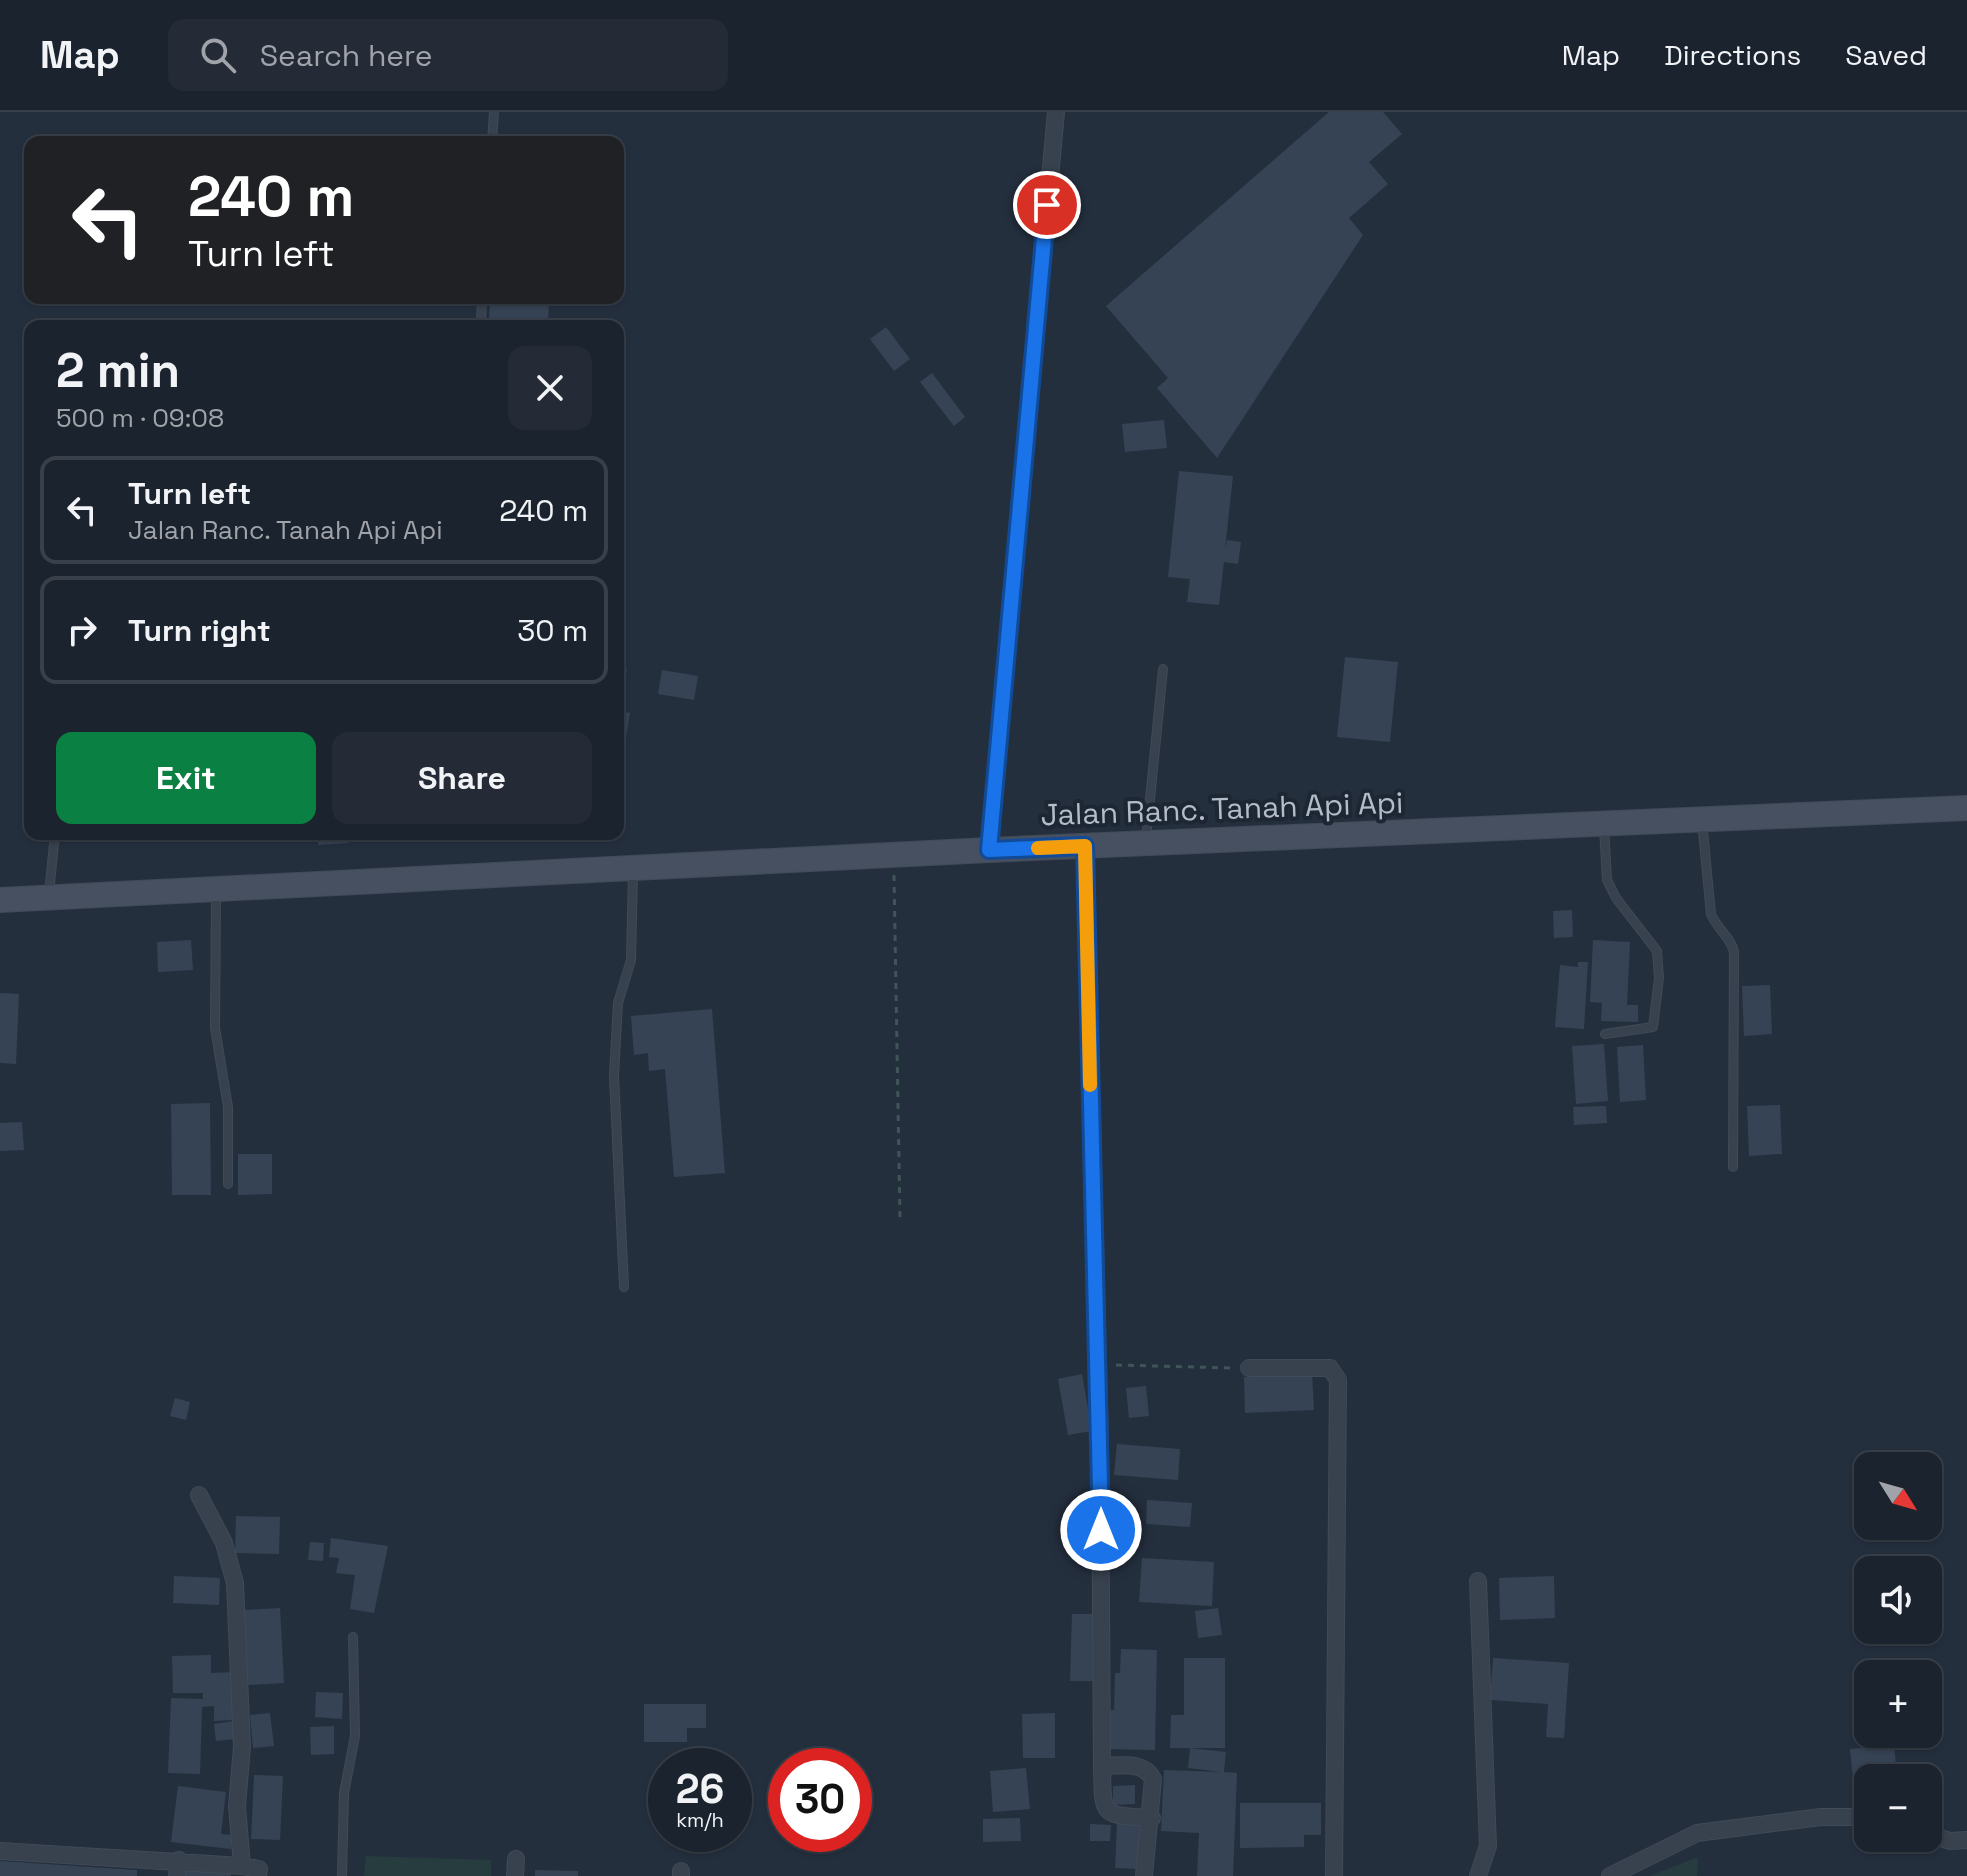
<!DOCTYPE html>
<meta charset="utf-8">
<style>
body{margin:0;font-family:"Space Grotesk",sans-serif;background:#242b36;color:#f1f3f6;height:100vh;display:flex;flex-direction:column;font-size:30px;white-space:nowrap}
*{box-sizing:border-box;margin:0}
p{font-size:26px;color:#a0a4aa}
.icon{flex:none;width:44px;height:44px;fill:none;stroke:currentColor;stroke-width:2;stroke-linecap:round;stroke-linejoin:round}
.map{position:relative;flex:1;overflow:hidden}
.sheet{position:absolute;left:24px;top:208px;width:600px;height:520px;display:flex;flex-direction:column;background:#1b232e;border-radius:16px;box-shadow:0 2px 6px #0004,0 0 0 2px #39404a}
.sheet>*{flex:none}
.banner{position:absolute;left:24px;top:24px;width:600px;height:168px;border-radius:16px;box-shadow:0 2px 6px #0004,0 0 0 2px #39404a;background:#202124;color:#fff;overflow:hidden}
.needle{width:52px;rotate:127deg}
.tools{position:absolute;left:1854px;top:1340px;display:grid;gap:16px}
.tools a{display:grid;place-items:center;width:88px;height:88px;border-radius:16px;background:#1b232e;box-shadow:0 2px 6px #0004,0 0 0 2px #39404a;font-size:40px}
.speed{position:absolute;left:648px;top:1636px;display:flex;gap:16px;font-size:40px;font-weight:700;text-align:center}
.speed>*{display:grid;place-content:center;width:104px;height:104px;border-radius:50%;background:#1b232e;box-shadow:0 2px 6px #0004,0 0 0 2px #39404a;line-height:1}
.speed small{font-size:20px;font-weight:400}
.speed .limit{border:12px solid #d22;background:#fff;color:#111}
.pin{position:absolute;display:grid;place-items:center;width:68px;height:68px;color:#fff;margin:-34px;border:4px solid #fff;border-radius:50%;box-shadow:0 2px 8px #0007}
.me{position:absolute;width:88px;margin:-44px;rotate:0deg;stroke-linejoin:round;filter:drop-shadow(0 0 6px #0008)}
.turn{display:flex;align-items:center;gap:28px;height:168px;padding:0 32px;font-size:36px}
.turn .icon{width:104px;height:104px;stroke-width:2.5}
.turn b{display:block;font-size:56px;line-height:68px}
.round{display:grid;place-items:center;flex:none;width:84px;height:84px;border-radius:16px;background:#242b36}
.headline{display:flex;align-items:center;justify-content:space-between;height:136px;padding:0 32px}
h1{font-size:48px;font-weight:700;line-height:60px}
.button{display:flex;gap:16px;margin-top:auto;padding:16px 32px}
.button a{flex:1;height:92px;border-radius:16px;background:#0b8043;color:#fff;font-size:32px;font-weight:700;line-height:92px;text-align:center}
.button a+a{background:#242b36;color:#f1f3f6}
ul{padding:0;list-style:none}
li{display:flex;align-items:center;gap:24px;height:108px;margin:0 16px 12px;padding:0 16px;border:4px solid #39404a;border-radius:16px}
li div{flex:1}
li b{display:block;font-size:30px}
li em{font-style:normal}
header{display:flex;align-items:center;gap:48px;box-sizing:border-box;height:112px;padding:0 40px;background:#1b232e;border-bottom:2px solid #39404a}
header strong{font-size:38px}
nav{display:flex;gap:44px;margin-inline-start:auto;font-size:28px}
.search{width:560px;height:72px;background:#242b36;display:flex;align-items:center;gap:20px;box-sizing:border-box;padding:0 28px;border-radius:16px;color:#a0a4aa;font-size:30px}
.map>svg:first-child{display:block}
</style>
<header>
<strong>Map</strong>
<div class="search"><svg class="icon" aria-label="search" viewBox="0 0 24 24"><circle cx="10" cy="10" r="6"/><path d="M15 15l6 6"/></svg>Search here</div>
<nav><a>Map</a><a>Directions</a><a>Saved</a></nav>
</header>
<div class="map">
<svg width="1967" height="1764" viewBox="0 0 1967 1764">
<rect width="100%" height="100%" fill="#242f3e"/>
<path fill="#263c3f" d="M366 1744 491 1748V1764H364Z
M1698 1745 1697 1764H1649Z"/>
<path fill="#364354" d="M1329 0H1383L1402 22 1369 50 1388 72 1349 106 1363 123 1217 346 1157 276 1168 266 1106 194Z
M490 186H549L548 214 489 209Z
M886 215 910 247 894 259 870 227Z
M932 261 965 305 954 314 920 270Z
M1164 308 1167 336 1125 340 1122 312Z
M1179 359 1233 364 1225 437 1227 428 1241 430 1238 452 1224 450 1219 493 1187 490 1190 467 1168 465Z
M1345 545 1398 550 1390 630 1337 625Z
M618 554 627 556 620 599 630 601 620 663Z
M662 558 698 564 694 588 658 582Z
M318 722H349V731L318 733Z
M1572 798 1573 825 1554 826 1553 799Z
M191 828 193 858 158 860 157 830Z
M1593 828 1630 830 1627 893H1638V910L1601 909 1602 891 1590 890Z
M1578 850H1588L1584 917 1555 915 1560 853 1578 855Z
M1770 873 1772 922 1744 924 1742 874Z
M0 881 19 882 16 952 0 951Z
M712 897 725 1061 674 1065 665 957 649 959 648 941 634 943 631 904Z
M1604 932 1608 989 1576 992 1572 934Z
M1643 933 1646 988 1620 990 1617 935Z
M210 991 211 1083H172L171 992Z
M1780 993 1782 1042 1749 1044 1747 994Z
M1606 994 1607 1011 1574 1013 1573 995Z
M22 1010 24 1038 0 1039V1011Z
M238 1042H272V1082L238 1083Z
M1312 1261 1314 1298 1245 1301 1244 1265Z
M1082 1262 1092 1319 1068 1323 1058 1267Z
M1146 1274 1149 1304 1129 1306 1126 1276Z
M175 1286 190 1290 186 1308 170 1304Z
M1117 1332 1180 1337 1178 1368 1114 1363Z
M1147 1388 1192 1391 1190 1415 1146 1412Z
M236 1404 280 1405 279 1442 235 1441Z
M331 1426 388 1434 374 1501 350 1497 355 1463 336 1461 339 1446 329 1445Z
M310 1430 324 1431 323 1449 308 1448Z
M1142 1446 1214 1450 1212 1494 1139 1490Z
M174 1464 220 1466 219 1493 173 1491Z
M1554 1464 1555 1506 1500 1508 1499 1466Z
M280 1496 284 1571 248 1573 244 1498Z
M1218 1496 1222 1523 1198 1526 1195 1499Z
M1072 1502H1095L1093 1569H1070Z
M1121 1537 1157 1538 1155 1638 1106 1637 1107 1598H1114L1115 1561H1120Z
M211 1543V1561L233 1560 234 1608 214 1609V1594L202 1595 200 1662 168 1661 171 1586 203 1587V1581H173L172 1544Z
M1184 1546H1225V1636H1170L1171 1603H1184Z
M1493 1546 1569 1551 1564 1626 1546 1625 1548 1592 1490 1588Z
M316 1580 343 1581 342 1607 315 1605Z
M644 1592H706V1616H687V1630H644Z
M270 1601 274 1634 253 1636 250 1603Z
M1055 1601V1646H1023L1022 1602Z
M234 1609 236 1627 216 1629 214 1612Z
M334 1614V1642L311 1643 310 1615Z
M1894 1633 1897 1664 1853 1667 1850 1637Z
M1190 1636 1226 1640 1224 1660 1237 1661 1233 1764H1197L1199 1721 1161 1719 1164 1658 1221 1660 1188 1656Z
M1026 1656 1030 1697 993 1700 990 1659Z
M254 1663 283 1664 280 1728 251 1727Z
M1135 1673V1692L1113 1693V1674Z
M178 1674 226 1680 221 1722 233 1723 231 1737 171 1730Z
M1240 1691H1321V1723H1304V1735L1240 1736Z
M1020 1706 1021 1729 983 1730V1707Z
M1117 1711 1140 1712 1137 1757 1115 1756Z
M1090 1712 1111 1713 1110 1729H1090Z
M809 1722H833V1737L810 1738Z
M0 1749 137 1758V1764H0Z
M186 1758 231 1762V1764H185Z
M535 1758 578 1759V1764H535Z"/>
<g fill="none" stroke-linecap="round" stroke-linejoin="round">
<g stroke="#414a57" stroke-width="10">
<path id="lane" d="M492 30 494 0
M481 209 482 186
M1702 709 1711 802C1717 817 1731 825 1734 840L1733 1055
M1604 715 1607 768 1616 786 1657 839 1659 866 1653 915 1605 922
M1146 727 1163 557
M49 781 55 722
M216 782 215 916 228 995V1072
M624 1175 614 964 618 891 631 848 633 761
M342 1764 344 1681 355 1624 353 1525"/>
</g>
<g stroke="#414a57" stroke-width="18">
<path id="street" d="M1085 734 1100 1330 1102 1654C1121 1654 1143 1648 1153 1667L1144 1764
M989 738 1056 0
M1249 1256H1330L1338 1268 1334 1764
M199 1383 224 1431 235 1471 242 1635 237 1694 242 1754
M1102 1654C1103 1705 1100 1703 1152 1706
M1928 1722 1950 1729 1967 1728
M0 1739 242 1754 259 1757 258 1764
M177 1764 179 1748
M515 1764 516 1747
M681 1764V1759
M1478 1764 1488 1734 1478 1469
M1610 1764 1697 1721 1821 1705H1868"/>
</g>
<g stroke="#414a57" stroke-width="26">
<path id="secondary" d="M0 788 989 738 1967 696"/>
</g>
<path stroke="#3f5557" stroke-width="3" stroke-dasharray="6 6" stroke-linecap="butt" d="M894 763 900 1107
M1116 1253 1232 1256"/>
<use href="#lane" stroke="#38414e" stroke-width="8"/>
<use href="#street" stroke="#38414e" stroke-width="16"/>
<use href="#secondary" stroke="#465061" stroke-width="24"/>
</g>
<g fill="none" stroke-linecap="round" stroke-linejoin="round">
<g stroke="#114b97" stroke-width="20">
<path id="route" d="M1047 93 989 738 1085 734 1101 1418"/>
</g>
<use href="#route" stroke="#1a73e8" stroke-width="14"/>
<path stroke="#f59e0b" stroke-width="14" d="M1038 736 1085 734 1090 973"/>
</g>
<g text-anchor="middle" stroke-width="8" stroke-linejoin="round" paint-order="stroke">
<g font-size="30" fill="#b4bcc9" stroke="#1d2633">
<text transform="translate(1222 697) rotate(-2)" y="10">Jalan Ranc. Tanah Api Api</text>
</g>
</g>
</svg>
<div class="tools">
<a><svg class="needle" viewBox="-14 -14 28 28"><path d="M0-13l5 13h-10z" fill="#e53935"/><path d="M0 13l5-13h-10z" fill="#a0a4aa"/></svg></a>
<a><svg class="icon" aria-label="sound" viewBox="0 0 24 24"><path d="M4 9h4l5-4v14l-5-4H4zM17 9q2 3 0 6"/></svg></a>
<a>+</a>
<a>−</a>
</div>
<div class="speed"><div>26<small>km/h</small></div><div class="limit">30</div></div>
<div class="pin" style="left:1047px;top:93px;background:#d93025"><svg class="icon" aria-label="arrive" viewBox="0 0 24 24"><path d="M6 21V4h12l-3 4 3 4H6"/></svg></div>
<svg class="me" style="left:1101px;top:1418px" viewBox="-20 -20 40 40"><circle r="17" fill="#1a73e8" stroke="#fff" stroke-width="3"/><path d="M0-11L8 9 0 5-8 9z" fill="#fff"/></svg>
<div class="banner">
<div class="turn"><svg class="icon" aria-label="left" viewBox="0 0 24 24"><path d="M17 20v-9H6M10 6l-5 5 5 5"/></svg><div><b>240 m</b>Turn left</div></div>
</div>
<section class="sheet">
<div class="headline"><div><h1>2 min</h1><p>500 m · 09:08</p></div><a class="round"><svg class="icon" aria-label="close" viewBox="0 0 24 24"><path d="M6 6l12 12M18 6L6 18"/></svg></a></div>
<ul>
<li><svg class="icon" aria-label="left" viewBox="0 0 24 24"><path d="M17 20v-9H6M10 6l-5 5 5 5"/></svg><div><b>Turn left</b><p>Jalan Ranc. Tanah Api Api</p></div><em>240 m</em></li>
<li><svg class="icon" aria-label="right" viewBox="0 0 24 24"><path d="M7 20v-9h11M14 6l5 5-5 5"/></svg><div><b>Turn right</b></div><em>30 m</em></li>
</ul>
<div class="button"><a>Exit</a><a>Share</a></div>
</section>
</div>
